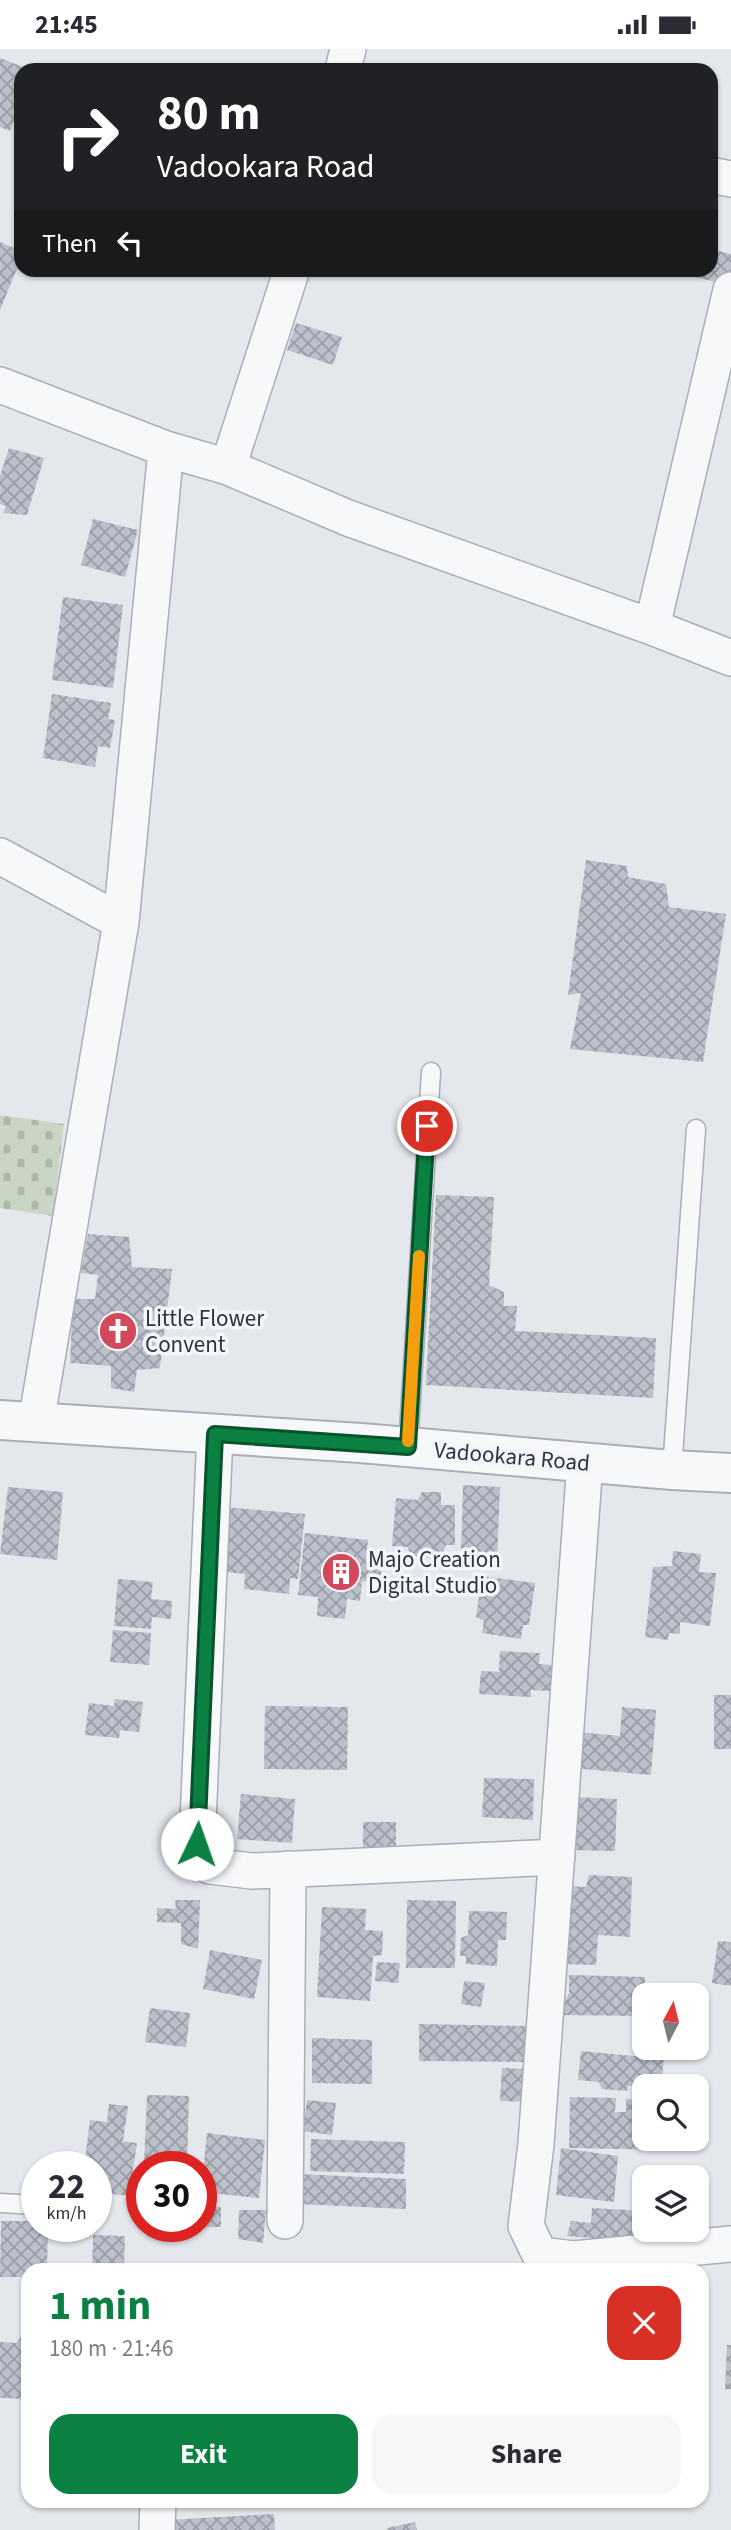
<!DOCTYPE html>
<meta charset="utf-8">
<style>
body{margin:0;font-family:"Source Sans 3",sans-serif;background:#f7f7f7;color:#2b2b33;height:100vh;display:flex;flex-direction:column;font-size:26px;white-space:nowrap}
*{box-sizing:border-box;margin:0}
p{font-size:23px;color:#7c7c81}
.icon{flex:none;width:38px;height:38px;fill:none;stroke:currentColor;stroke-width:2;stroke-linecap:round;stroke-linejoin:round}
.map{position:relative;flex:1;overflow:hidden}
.panel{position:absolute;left:21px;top:2214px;width:688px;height:245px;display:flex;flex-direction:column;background:#fff;border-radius:21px;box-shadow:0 2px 5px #0004}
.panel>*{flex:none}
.banner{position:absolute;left:14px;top:14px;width:704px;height:214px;border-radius:21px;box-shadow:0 2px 5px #0004;background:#202124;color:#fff;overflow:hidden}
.needle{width:46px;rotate:7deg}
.tools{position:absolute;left:632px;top:1934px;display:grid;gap:14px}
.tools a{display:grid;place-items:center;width:77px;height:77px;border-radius:14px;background:#fff;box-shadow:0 2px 5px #0004;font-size:35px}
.speed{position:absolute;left:21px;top:2102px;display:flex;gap:14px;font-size:35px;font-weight:700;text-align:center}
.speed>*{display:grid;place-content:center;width:91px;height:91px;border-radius:50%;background:#fff;box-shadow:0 2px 5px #0004;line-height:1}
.speed small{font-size:18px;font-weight:400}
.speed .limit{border:10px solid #d22;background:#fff;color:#111}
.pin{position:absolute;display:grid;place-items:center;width:60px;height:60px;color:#fff;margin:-30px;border:4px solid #fff;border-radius:50%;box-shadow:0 2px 7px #0007}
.me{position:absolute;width:77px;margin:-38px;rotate:3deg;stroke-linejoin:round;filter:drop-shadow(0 0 5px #0008)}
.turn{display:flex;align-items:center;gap:24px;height:147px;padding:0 28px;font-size:32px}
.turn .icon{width:91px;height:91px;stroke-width:2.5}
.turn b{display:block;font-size:49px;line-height:60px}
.then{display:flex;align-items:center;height:66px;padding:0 28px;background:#0003;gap:14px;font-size:26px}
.round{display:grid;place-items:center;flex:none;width:74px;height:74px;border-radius:21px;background:#f7f7f7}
.headline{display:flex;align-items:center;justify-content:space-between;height:119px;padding:0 28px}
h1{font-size:42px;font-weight:700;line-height:52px;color:#0b8043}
.button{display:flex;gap:14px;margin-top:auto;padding:14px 28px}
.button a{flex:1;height:80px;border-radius:21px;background:#0b8043;color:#fff;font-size:28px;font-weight:700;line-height:80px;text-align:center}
.button a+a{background:#f7f7f7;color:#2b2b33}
.status{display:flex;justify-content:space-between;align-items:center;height:49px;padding:0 35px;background:#fff;direction:ltr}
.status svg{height:19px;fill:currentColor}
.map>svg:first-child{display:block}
</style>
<div class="status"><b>21:45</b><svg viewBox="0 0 49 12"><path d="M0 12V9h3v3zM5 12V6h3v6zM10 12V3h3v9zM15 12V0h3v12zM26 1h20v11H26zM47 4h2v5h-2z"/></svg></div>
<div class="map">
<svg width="731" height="2481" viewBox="0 0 731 2481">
<defs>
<pattern id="cemetery-stones" width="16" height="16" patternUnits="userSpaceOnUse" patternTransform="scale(1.75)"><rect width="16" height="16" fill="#c9d6c5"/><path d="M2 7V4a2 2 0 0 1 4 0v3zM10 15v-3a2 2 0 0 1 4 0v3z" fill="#adb8ab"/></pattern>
<pattern id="building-cross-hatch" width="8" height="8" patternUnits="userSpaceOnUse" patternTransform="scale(1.75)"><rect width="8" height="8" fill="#bbc0ca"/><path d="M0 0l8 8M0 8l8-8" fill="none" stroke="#989da6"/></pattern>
</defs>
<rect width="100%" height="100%" fill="#e4e7ec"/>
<path fill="url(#cemetery-stones)" d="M0 1066 64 1075 53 1167 0 1159Z"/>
<path fill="url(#building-cross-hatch)" d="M0 9 31 21H21V53L10 82 0 78Z
M0 193 21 202V210L0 261Z
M710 200 731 205V221L728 236 682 225V220H710Z
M296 274 342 288 333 316 287 301Z
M9 399 44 409 27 466 3 464 6 457 0 455V427Z
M93 470 138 481 125 528 81 516Z
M63 548 123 556 113 639 52 631Z
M52 645 111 654 108 670 115 671 110 699 98 697 95 718 43 709Z
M586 811 627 817 628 828 666 835 669 858 726 865 703 1013 570 1000 581 944 568 946Z
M436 1146 494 1148 489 1236 504 1243V1257H517L515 1282 656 1289 653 1349 426 1336Z
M88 1185 129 1188 132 1218 172 1220 160 1319 137 1321 134 1343 111 1339V1317L70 1314 73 1250H95L98 1226 81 1224Z
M463 1436 500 1438 497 1513 473 1511V1500H461Z
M8 1438 63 1443 57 1511 0 1505Z
M422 1443H441V1456H455V1496H446L440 1510 410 1507 408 1498 392 1497 396 1449 418 1451Z
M222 1458 305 1465 298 1530 290 1529 289 1545 244 1540 245 1525 216 1522Z
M305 1484 368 1491 366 1513 382 1514 380 1534 362 1532 360 1552 347 1550 345 1570 317 1567 318 1548 298 1546Z
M673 1502 701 1505 699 1523 716 1524 710 1577 680 1573V1585L669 1584 668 1591 645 1588 653 1518 672 1517Z
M482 1527 535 1534 529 1576H523L521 1590 482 1584 484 1572 476 1568Z
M118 1530 153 1533 151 1550 172 1552 171 1570 152 1568 151 1580 114 1577Z
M113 1581 151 1584 149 1616 110 1613Z
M500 1602 540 1604 539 1615 552 1616 550 1642 531 1641V1648L479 1645 481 1622 499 1623Z
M714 1646H731V1700H714Z
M115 1650 143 1653 139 1683 120 1681 119 1689 85 1686 89 1654 114 1657Z
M265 1657 348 1658 347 1721 264 1720Z
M622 1658 656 1661 651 1726 573 1719 577 1683 620 1687Z
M484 1729 534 1730 533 1771 482 1768Z
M241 1745 295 1750 292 1794 237 1790Z
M573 1748 617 1750 615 1802 571 1801Z
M363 1773H396V1798H363Z
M589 1826 632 1828 630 1888 598 1886 596 1916 565 1915 568 1837 586 1838Z
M175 1851H200L198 1900 181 1895V1874L157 1873V1859L176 1860Z
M407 1851 456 1852 455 1919H406Z
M322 1858 366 1860 365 1881 383 1882 382 1906 373 1907 370 1952 317 1948Z
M469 1862 507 1863 506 1891H498L497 1917 466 1915V1907H460L461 1889 468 1886Z
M718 1892 731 1893V1937L712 1934Z
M210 1901 262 1911 254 1950 203 1940Z
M377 1913 400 1914 398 1934 375 1932Z
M569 1926 645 1928 644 1967 559 1966V1953H565L569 1944Z
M464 1932 485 1934 481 1958 461 1955Z
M150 1959 190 1964 186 1998 145 1993Z
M419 1975 527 1977V2013L419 2012Z
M312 1989 372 1991V2035L312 2034Z
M581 2002 664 2010 661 2037H628L627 2042 602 2040 599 2033 578 2031Z
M502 2019 530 2020 528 2053 500 2052Z
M147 2046 189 2047 187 2118 144 2116Z
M570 2048 616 2049 615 2063H626V2050L644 2051V2090H667V2101L569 2099Z
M307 2051 336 2054 332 2086 303 2082Z
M109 2055 128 2057 123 2092 137 2094 129 2147 96 2143V2118H84L90 2071 107 2073Z
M207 2084 265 2091 259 2149 201 2143Z
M311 2090 405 2093 404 2125 310 2122Z
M561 2099 618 2107 614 2153 556 2146Z
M299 2125 406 2130V2160L298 2155Z
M202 2158H221V2178H202Z
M592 2159 644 2162 645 2193 567 2187 571 2172 591 2174Z
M239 2161H266L263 2194 238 2190Z
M1 2172H37V2177H48L47 2221H28V2228H0Z
M93 2186 125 2187 124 2217 108 2216V2221H92Z
M22 2286 28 2287V2350L0 2349V2293L17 2294Z
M727 2296H731V2340H725Z
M274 2465 275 2481H168L167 2471Z
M415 2473 417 2481H387V2479Z"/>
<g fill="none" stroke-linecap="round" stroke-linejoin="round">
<g stroke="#a9aeb7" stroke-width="21">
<path id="service" d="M408 1398 431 1023
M672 1421 696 1080
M0 2154 37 2156"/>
</g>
<g stroke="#a9aeb7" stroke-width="38">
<path id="minor" d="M343 21 348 0
M710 126 731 130
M0 336 166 400 228 418 348 469 652 578 731 609
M228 418 292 220
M652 578 731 241
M0 807 121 873 166 400
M36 1374 121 873
M215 1385 197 1795 210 1817 252 1822 557 1808
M585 1413 536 2095 526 2177 540 2206 574 2210 731 2195
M285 2172 288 1820
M157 2481 158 2452"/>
</g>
<g stroke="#a9aeb7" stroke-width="42">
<path id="tertiary" d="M0 1371 361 1394 672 1421 731 1424"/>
</g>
<use href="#service" stroke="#f7f8fa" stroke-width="18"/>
<use href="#minor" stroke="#f7f8fa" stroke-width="35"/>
<use href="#tertiary" stroke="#f7f8fa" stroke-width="38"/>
</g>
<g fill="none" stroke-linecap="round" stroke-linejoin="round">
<g stroke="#07532c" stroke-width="18">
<path id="route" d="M197 1795 215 1385 408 1398 427 1077"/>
</g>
<use href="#route" stroke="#0b8043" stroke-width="12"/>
<path stroke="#f59e0b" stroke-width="12" d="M408 1392 419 1207"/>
</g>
<defs>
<g id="church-disc" transform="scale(2.0125)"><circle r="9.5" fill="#d1495b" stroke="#f4f6f9"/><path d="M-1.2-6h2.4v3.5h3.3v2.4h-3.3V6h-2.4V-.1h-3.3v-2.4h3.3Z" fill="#fff"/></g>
<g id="building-disc" transform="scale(2.0125)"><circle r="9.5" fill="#d1495b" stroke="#f4f6f9"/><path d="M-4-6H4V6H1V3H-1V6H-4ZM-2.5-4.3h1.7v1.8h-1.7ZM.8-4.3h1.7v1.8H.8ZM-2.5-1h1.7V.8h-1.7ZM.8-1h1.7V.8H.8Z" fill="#fff"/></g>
</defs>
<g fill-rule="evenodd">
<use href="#church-disc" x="118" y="1282"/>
<use href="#building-disc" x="341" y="1523"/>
</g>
<g text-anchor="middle" stroke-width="7" stroke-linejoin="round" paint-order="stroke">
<g font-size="23" fill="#2b3445" stroke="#f4f6f9" text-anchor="start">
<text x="145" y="1277">Little Flower<tspan x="145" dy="26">Convent</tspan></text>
<text x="368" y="1518">Majo Creation<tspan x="368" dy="26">Digital Studio</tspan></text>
</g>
<g font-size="23" fill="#2b3445" stroke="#f4f6f9">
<text transform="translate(512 1407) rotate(5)" y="8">Vadookara Road</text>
</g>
</g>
</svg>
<div class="tools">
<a><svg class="needle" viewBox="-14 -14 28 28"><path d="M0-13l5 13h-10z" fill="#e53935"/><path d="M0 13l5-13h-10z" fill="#7c7c81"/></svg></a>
<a><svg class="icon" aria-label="search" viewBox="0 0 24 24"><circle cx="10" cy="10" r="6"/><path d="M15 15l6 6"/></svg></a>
<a><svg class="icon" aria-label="layers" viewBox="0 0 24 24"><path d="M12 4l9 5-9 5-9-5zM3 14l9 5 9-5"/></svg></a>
</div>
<div class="speed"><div>22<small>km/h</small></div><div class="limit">30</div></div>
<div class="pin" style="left:427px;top:1077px;background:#d93025"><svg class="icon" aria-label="arrive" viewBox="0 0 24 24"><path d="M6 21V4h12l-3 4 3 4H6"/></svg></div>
<svg class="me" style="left:197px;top:1795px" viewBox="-20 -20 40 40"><circle r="19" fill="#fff"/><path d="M0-13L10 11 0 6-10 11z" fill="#0b8043"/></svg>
<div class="banner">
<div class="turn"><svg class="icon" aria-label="right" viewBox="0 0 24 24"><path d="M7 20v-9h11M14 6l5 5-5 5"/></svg><div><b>80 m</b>Vadookara Road</div></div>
<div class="then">Then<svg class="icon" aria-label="left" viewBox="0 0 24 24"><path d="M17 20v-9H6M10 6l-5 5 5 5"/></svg></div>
</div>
<section class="panel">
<div class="headline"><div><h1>1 min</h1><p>180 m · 21:46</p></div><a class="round" style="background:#d93025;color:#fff"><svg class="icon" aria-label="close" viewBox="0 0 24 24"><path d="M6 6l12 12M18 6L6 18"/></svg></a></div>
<div class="button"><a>Exit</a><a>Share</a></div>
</section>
</div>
